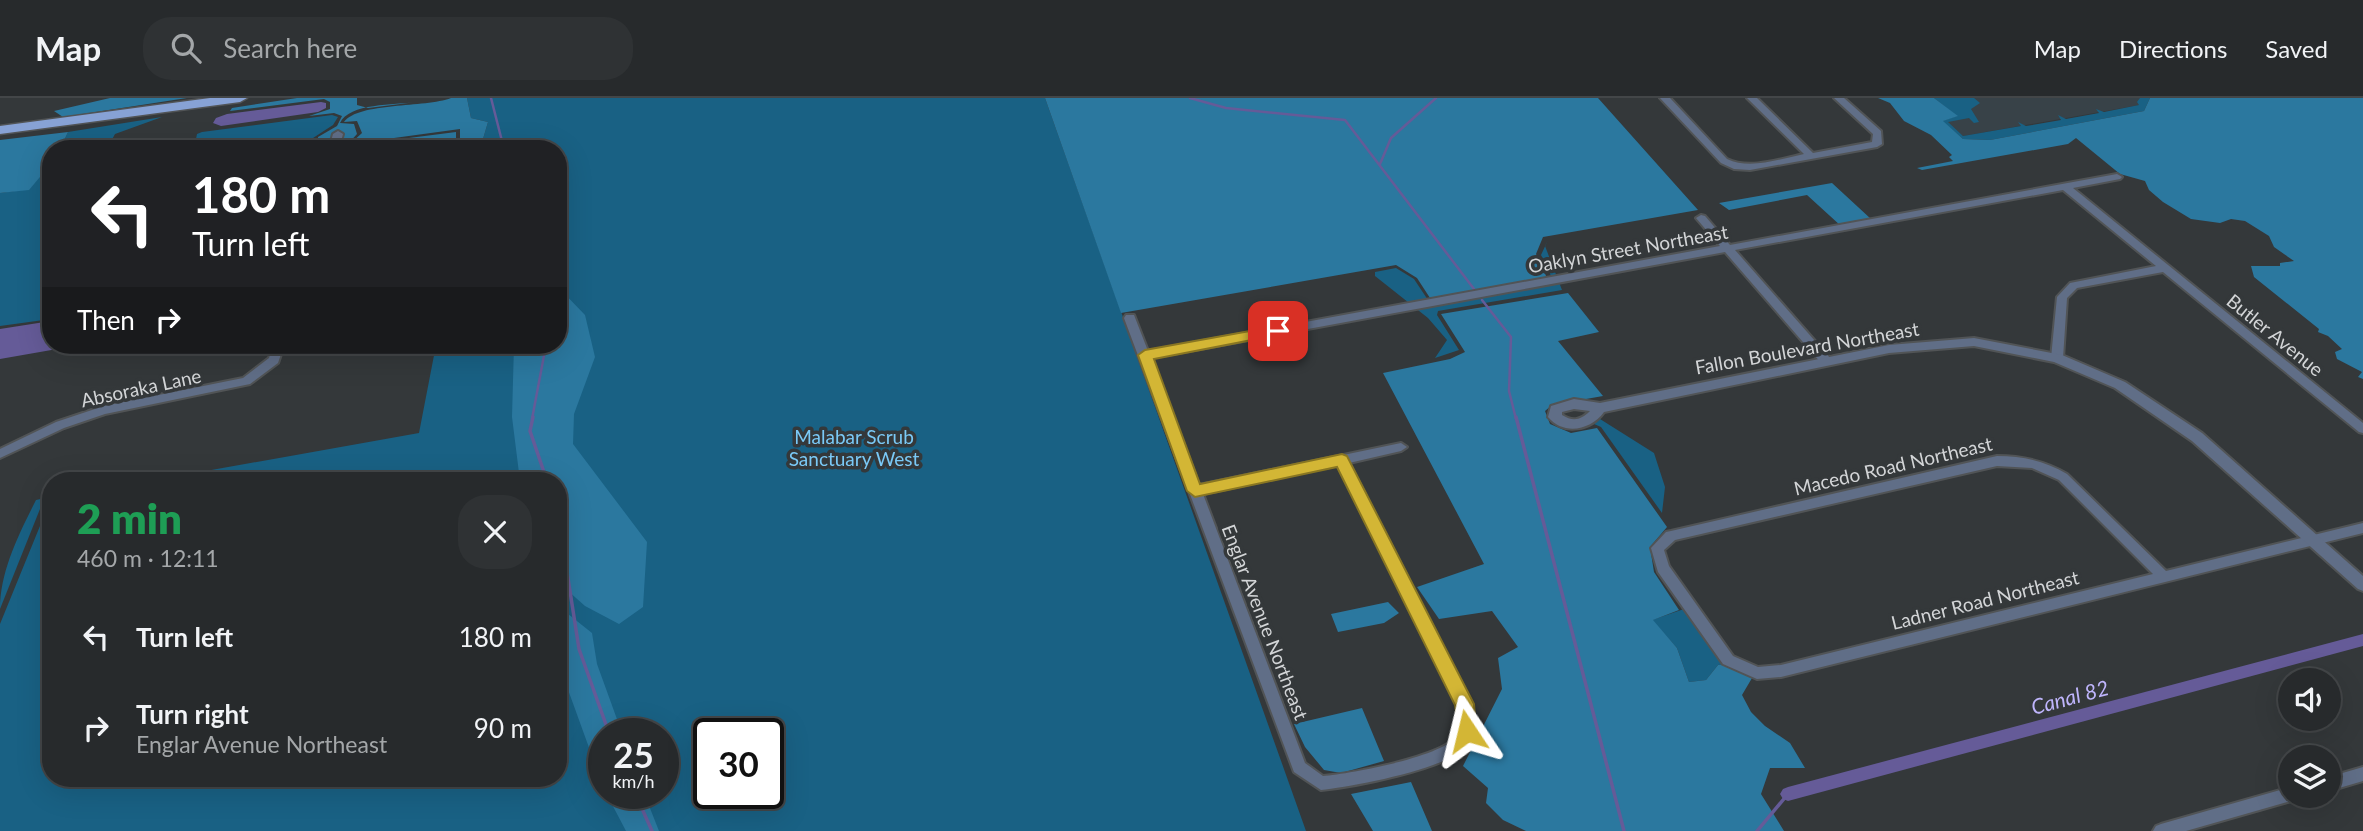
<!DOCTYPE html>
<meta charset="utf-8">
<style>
body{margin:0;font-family:Lato,sans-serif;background:#2f3234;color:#f1f3f6;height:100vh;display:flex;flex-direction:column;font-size:26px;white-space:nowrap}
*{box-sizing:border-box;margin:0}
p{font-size:23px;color:#a4a7a9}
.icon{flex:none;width:38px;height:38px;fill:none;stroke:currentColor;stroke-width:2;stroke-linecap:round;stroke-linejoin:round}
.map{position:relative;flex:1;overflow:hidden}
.details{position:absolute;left:42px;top:374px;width:525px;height:315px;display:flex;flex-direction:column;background:#272a2c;border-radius:28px;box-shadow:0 7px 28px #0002,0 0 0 2px #434648}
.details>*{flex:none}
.top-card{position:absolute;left:42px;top:42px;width:525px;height:214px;border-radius:28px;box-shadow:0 7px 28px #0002,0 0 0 2px #434648;background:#202124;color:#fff;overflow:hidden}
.fabs{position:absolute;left:2278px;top:570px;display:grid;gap:14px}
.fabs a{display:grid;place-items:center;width:63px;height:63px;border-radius:50%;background:#272a2c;box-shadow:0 7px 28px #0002,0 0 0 2px #434648;font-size:35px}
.speed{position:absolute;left:588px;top:620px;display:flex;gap:14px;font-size:35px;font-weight:700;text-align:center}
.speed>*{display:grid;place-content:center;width:91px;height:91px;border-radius:50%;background:#272a2c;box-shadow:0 7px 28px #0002,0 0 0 2px #434648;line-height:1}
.speed small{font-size:18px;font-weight:400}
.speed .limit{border:4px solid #111;border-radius:10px;background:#fff;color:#111}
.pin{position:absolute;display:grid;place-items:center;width:60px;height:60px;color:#fff;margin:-30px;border-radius:14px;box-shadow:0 4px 10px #0006}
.me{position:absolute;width:77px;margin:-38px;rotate:350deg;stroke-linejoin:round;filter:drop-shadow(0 0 5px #0008)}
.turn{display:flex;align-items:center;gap:24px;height:147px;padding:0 35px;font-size:32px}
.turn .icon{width:91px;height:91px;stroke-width:2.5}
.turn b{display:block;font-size:49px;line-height:60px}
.then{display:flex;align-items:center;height:66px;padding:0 35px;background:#0003;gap:14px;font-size:26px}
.round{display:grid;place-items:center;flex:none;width:74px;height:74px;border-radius:28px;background:#2f3234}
.overview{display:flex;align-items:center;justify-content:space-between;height:119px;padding:0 35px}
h1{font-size:42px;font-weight:800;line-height:52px;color:#1e9e55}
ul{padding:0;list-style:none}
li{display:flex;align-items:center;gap:21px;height:91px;padding:0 35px}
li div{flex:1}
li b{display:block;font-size:26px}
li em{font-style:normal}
header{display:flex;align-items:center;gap:42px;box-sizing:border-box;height:98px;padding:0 35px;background:#272a2c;border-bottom:2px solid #434648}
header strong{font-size:33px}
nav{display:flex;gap:38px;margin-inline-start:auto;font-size:24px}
.search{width:490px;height:63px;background:#2f3234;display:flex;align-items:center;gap:18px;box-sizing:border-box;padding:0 24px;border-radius:28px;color:#a4a7a9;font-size:26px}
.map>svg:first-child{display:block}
</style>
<header>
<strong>Map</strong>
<div class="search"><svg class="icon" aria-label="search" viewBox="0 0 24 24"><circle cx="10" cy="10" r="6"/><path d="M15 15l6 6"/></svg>Search here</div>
<nav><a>Map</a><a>Directions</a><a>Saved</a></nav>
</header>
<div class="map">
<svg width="2363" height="733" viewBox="0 0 2363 733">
<rect width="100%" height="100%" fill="#34383a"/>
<path fill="#384248" d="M1935 0H2140V7L1963 38 1942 23Z"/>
<path fill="#196184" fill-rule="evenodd" d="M467 0H1045L1306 733H0V526L51 401V681H558V383H150L419 335 436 247H558V51H480L488 24 471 20ZM604 635H663V695H604ZM709 635H768V695H709Z
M1934 0H1974L1980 5 1971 11 1979 24 1974 25 1969 20 1948 24 1963 38 2021 28 2018 24 2026 28 2061 22 2058 17 2066 21 2099 15 2096 11 2104 14 2139 7 2137 4 2140 0H2150L2144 13 1990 42 1963 41 1942 23 1957 18Z
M332 17 338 19 333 27 313 40 314 47 324 51H183L196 41 197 36 202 34Z
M162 19 115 36 107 51H60L68 34Z
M51 66V221L0 228V95L29 91Z
M1548 142 1545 148 1562 192 1438 213 1437 217 1459 252 1435 260 1447 242 1428 220 1375 178V174L1396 170 1414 181 1428 202 1552 180 1541 157Z
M1600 321 1654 355 1665 389 1662 415 1601 329 1594 326Z
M45 400 44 401 0 511C0 473 19 436 36 402Z
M1684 511 1726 566 1718 567 1706 582 1689 584 1677 550 1652 522Z"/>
<path fill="#2b789f" d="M110 0H187L63 19 54 13Z
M297 0H357V7L368 10 416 4C395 7 349 5 340 25L354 26 357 36 346 48 456 34V51H329L318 45V39L337 28 342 18 334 15 309 18 330 11V4L324 1 230 13 232 10Z
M451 0H467L471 20 488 24 480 51H460V31L350 46 362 35 357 23 344 24C359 4 425 10 451 0Z
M1045 0H1598L1698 112 1543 139 1536 156 1547 180 1430 200 1417 180 1396 167 1121 215Z
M1878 0H1934L1958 18 1943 23 1963 41 1990 42 2144 13 2150 0H2363V281L2358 279 2362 274 2337 261 2335 254 2342 251 2328 238 2318 234 2319 231 2254 179 2251 168H2280V165L2294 163 2274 149 2269 138 2245 123 2231 121 2220 125 2191 121 2163 104 2149 92 2145 83 2120 76 2076 40 2068 46 1922 72 1917 70 1953 63 1949 59 1952 57 1931 37 1904 23 1890 5Z
M68 34 60 51H51V66L29 92 0 95V42Z
M1832 85 1871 121 1841 128 1807 97 1729 112 1719 105Z
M558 189 585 217 595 259 574 316 573 346 647 444 643 509 619 526 585 508 558 484V383H520L512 319 514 247H558Z
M1568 195 1599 234 1558 243 1603 298 1552 307 1545 313 1550 326 1571 335 1597 330 1667 429 1650 449 1654 474 1679 512 1653 522 1677 550 1689 584 1706 582 1718 567 1726 566 1752 580 1742 597 1751 614 1765 628 1790 645 1805 670H1770L1761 696 1784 733H1526L1503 722 1486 705 1488 690 1463 668 1502 591 1498 560 1518 549 1492 513 1439 521 1417 489 1484 466 1383 275 1450 261 1465 254 1441 216Z
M1388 504 1399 515 1384 525 1338 534 1331 516Z
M558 508 592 535 597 566 622 635H604V691L558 564Z
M1362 610 1384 663 1341 675 1324 672 1305 649 1294 626Z
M1411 684 1432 733H1373L1351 696Z
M606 695H644L659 733H626Z"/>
<path fill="#655b98" d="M321 4 326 5V10L318 14 221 28 213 25 216 20 227 16Z
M51 223V247H80L0 261V231Z"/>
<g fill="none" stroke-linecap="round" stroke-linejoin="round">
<path stroke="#655b98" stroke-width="2.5" d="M491 0 504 51
M1190 0 1226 10 1345 22 1474 191
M1380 66 1391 40 1436 0
M1482 202 1511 239 1509 293 1516 321
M532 321 546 247"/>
<path stroke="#655b98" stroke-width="3.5" d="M533 319 530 333 547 383
M1516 319 1624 733
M558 416 579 551 609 635
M635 695 652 733
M1757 733 1788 696"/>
<path fill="#655b98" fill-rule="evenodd" d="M2363 536V548L1788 703 1783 701 1780 696 1783 691 1788 689Z"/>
<g stroke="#515456" stroke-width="4">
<path id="minor" d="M1660 0H1670L1727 61C1750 72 1780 61 1804 56L1747 0H1757L1813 55 1872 44 1873 36 1834 0H1844L1881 33 1882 46 1877 49 1750 72 1734 71 1721 65Z
M338 33 343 36 339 51H329L333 36Z
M2117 76 2122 79 2120 81 2073 90 2363 325V335L2359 334 2163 174 2077 190 2067 200 2063 260 2057 264 2053 263 2051 260 2057 199 2070 185 2156 168 2063 92 1735 152 1830 260 1832 263 1826 267 1822 266 1725 154 1151 260 1199 387 1401 345 1407 349 1401 353 1349 365 1472 606C1476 621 1476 635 1467 648 1448 671 1351 689 1321 692L1294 674 1124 220 1126 217H1134L1148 253 1720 148 1696 120 1701 117 1705 118 1730 147ZM1338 367 1458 606C1460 616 1463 629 1457 638 1442 659 1350 676 1323 678L1305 665 1203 396Z
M273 247H284L278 265 250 286 105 316 64 330 0 360V351L56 324 104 308 243 280 269 260Z
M1997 358C2023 358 2045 363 2067 376L2166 473 2363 425V435L1781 579 1757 581 1723 566 1658 474 1651 450 1666 434 1671 433ZM1997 368 2032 370 2059 382 2153 476 1781 567 1758 569 1733 558 1669 468 1664 452 1675 442Z
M2363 669V683L2329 693V679Z
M2291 689V698H2297L2291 703 2186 733H2153L2156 728 2161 726Z"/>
</g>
<g stroke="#515456" stroke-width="4">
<path id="tertiary" d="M1974 240 2062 257 2125 284 2202 335 2363 478V493L2358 491 2192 343 2115 290 2054 264 1974 248 1889 255 1604 314C1591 332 1564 338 1548 319L1551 308 1574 301 1600 305 1889 247ZM1574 311 1590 313C1581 322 1573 324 1562 317V314Z"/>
</g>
<g stroke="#515456" stroke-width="3">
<path id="primary" d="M210 0H247L240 4 0 36V28Z"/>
</g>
<use href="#minor" fill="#606e87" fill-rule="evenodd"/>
<use href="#tertiary" fill="#606e87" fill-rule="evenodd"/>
<use href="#primary" fill="#87a2d5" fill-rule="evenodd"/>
</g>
<path fill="#d3b635" stroke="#897622" stroke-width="2" d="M1278 228 1285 233 1283 236 1154 261 1200 386 1342 356 1347 358 1474 606 1476 633 1474 638H1460L1455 607 1337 369 1195 399 1187 393 1138 257 1145 252Z"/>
<g text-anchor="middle" stroke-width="7" stroke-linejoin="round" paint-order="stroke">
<g font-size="19" fill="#d3d5d7" stroke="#34383a">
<text transform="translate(1628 151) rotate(-10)" y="7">Oaklyn Street Northeast</text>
<text transform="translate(2275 237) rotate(39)" y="7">Butler Avenue</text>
<text transform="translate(1807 250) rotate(-10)" y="7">Fallon Boulevard Northeast</text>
<text transform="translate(141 290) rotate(-12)" y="7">Absoraka Lane</text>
<text transform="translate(1893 368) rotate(-13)" y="7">Macedo Road Northeast</text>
<text transform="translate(1985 502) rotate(-14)" y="7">Ladner Road Northeast</text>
<text transform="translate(1265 524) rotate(69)" y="7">Englar Avenue Northeast</text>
</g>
<g font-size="19" fill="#7ac9f6" stroke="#34383a">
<text x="854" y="346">Malabar Scrub<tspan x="854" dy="22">Sanctuary West</tspan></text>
</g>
<g font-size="21" font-style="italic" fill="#bfb5fc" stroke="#34383a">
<text transform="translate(2070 600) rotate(-15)" y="7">Canal 82</text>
</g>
</g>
</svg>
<div class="fabs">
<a><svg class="icon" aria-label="sound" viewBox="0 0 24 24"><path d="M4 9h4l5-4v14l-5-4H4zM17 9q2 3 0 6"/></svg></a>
<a><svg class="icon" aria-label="layers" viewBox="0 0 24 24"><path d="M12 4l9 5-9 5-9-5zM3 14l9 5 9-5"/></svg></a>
</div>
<div class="speed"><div>25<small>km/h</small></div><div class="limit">30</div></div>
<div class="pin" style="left:1278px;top:233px;background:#d93025"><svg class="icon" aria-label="arrive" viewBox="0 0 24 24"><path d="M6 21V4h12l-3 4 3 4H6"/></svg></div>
<svg class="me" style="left:1467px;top:633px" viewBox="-20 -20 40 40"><path d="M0-17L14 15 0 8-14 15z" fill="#d3b635" stroke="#fff" stroke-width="4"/></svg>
<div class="top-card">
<div class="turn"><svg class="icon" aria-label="left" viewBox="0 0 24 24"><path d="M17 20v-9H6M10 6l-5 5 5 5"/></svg><div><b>180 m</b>Turn left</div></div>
<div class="then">Then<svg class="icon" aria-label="right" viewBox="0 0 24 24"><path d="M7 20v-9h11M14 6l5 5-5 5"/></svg></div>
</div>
<section class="details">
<div class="overview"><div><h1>2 min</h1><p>460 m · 12:11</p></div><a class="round"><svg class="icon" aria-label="close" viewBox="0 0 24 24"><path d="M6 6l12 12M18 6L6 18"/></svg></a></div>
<ul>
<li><svg class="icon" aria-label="left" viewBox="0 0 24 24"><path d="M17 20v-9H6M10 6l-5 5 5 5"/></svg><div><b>Turn left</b></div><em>180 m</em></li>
<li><svg class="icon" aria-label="right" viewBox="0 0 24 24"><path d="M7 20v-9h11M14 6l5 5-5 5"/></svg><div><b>Turn right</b><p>Englar Avenue Northeast</p></div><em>90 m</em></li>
</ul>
</section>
</div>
